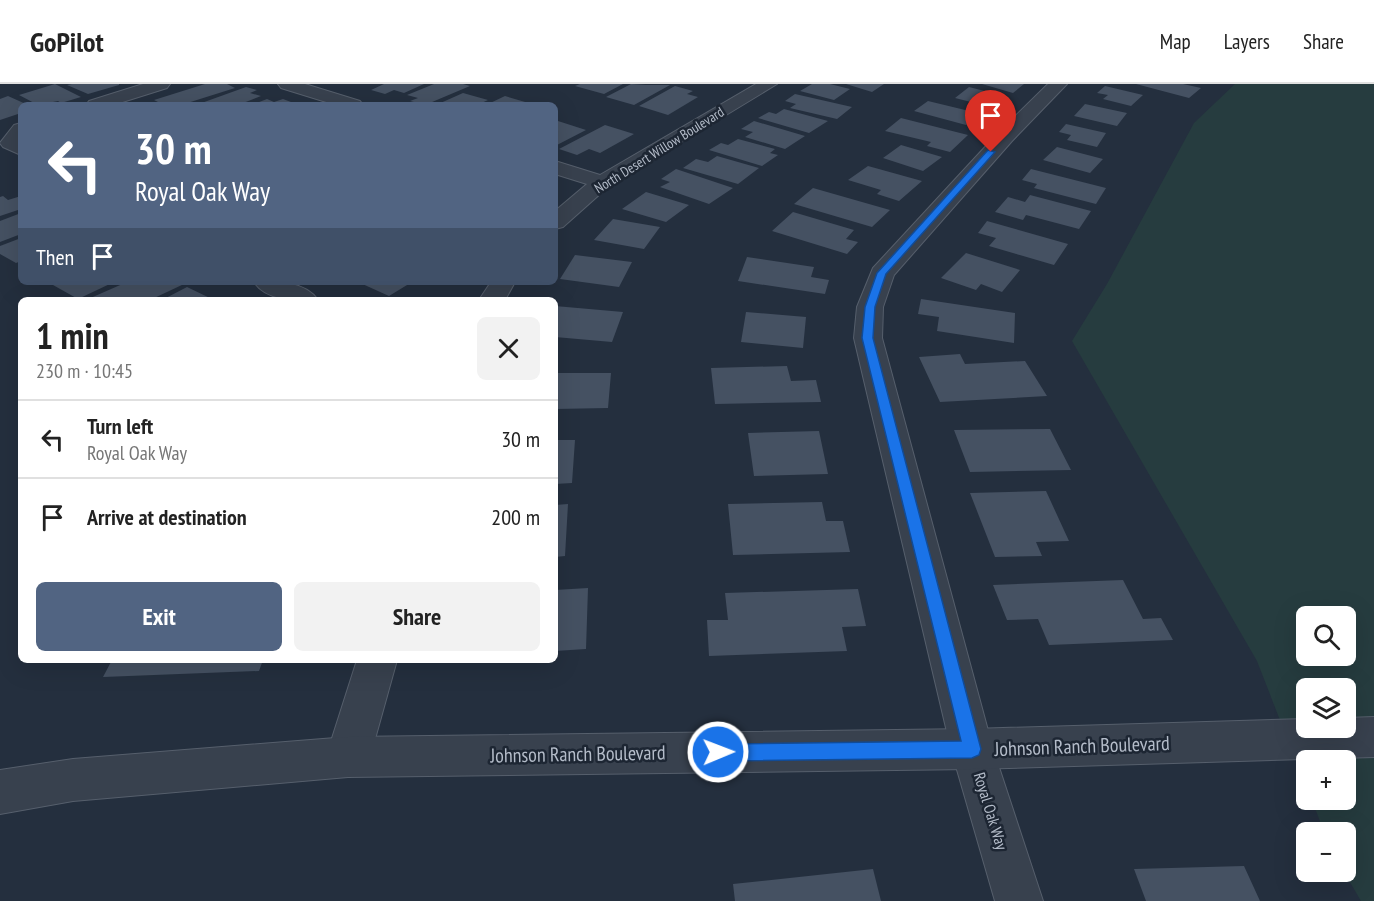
<!DOCTYPE html>
<meta charset="utf-8">
<style>
body{margin:0;font-family:"PT Sans Narrow",sans-serif;background:#f2f2f2;color:#222;height:100vh;display:flex;flex-direction:column;font-size:22px;white-space:nowrap}
*{box-sizing:border-box;margin:0}
p{font-size:20px;color:#767676}
.icon{flex:none;width:33px;height:33px;fill:none;stroke:currentColor;stroke-width:2;stroke-linecap:round;stroke-linejoin:round}
.map{position:relative;flex:1;overflow:hidden}
.sheet{position:absolute;left:18px;top:213px;width:540px;height:366px;display:flex;flex-direction:column;background:#fff;border-radius:9px;box-shadow:0 6px 24px #0002}
.sheet>*{flex:none}
.top-card{position:absolute;left:18px;top:18px;width:540px;height:183px;border-radius:9px;box-shadow:0 6px 24px #0002;background:#516482;color:#fff;overflow:hidden}
.fabs{position:absolute;left:1296px;top:522px;display:grid;gap:12px}
.fabs a{display:grid;place-items:center;width:60px;height:60px;border-radius:9px;background:#fff;box-shadow:0 6px 24px #0002;font-size:30px}
.pin{position:absolute;display:grid;place-items:center;width:51px;height:51px;color:#fff;margin:-62px -26px;border-radius:50% 50% 50% 0;rotate:-45deg;box-shadow:0 0 6px #0007}
.pin .icon{rotate:45deg}
.me{position:absolute;width:66px;margin:-33px;rotate:89deg;stroke-linejoin:round;filter:drop-shadow(0 0 4px #0008)}
.turn{display:flex;align-items:center;gap:21px;height:126px;padding:0 18px;font-size:27px}
.turn .icon{width:78px;height:78px;stroke-width:2.5}
.turn b{display:block;font-size:42px;line-height:51px}
.then{display:flex;align-items:center;height:57px;padding:0 18px;background:#0003;gap:12px;font-size:22px}
.round{display:grid;place-items:center;flex:none;width:63px;height:63px;border-radius:9px;background:#f2f2f2}
.summary{display:flex;align-items:center;justify-content:space-between;height:102px;padding:0 18px}
h1{font-size:36px;font-weight:800;line-height:45px}
.action{display:flex;gap:12px;margin-top:auto;padding:12px 18px}
.action a{flex:1;height:69px;border-radius:9px;background:#516482;color:#fff;font-size:24px;font-weight:800;line-height:69px;text-align:center}
.action a+a{background:#f2f2f2;color:#222}
ul{padding:0;list-style:none}
li{display:flex;align-items:center;gap:18px;height:78px;padding:0 18px;border-top:2px solid #e0e0e0}
li div{flex:1}
li b{display:block;font-size:22px}
li em{font-style:normal}
header{display:flex;align-items:center;gap:36px;box-sizing:border-box;height:84px;padding:0 30px;background:#fff;border-bottom:2px solid #e0e0e0}
header strong{font-size:28px}
nav{display:flex;gap:33px;margin-inline-start:auto;font-size:21px}
.map>svg:first-child{display:block}
</style>
<header>
<strong>GoPilot</strong>
<nav><a>Map</a><a>Layers</a><a>Share</a></nav>
</header>
<div class="map">
<svg width="1374" height="817" viewBox="0 0 1374 817">
<rect width="100%" height="100%" fill="#242f3e"/>
<path fill="#263c3f" fill-rule="evenodd" d="M1235 0H1374V817H1361L1344 788 1346 748H1324L1312 716H1346V676H1306V703L1257 577 1072 257 1107 200 1194 39ZM1306 532H1346V572H1306ZM1306 604H1346V644H1306Z"/>
<path fill="#455162" d="M55 0 81 13 61 19 58 17 38 21 19 11Z
M72 0H119V1L88 10 67 1Z
M205 0H227L235 4 181 21H164L154 16Z
M384 0H424L404 9 394 6 385 10 371 6Z
M434 0H463L470 2 425 21 410 17 418 14 407 11Z
M580 0H623L604 10 575 2Z
M631 0 646 1H670L634 21 606 13Z
M812 0H830L850 5 834 16 800 7Z
M846 0H884L872 8Z
M982 0H1024L1013 9Z
M1136 0H1183L1201 4 1189 14Z
M675 2 693 7 687 10 698 13 668 31 639 22Z
M1105 2 1143 11 1131 22 1103 15 1108 11 1097 9Z
M246 3 257 6 250 9 261 12 238 21H196Z
M969 3 1008 13 995 24 955 14Z
M463 9 488 16 477 21H436Z
M795 10 852 23 837 35 790 24 796 20 785 17Z
M8 12 28 21H21V29L0 36V15Z
M505 12 532 20V21H486Z
M267 15 274 18 283 15 299 21H251Z
M928 17 990 32 982 39 971 36 966 41 914 27Z
M1085 20 1127 29 1117 42 1074 32Z
M784 25 828 37 809 49 758 34 769 28 776 30Z
M901 34 968 51 950 68 927 62 931 58 885 47Z
M558 37 586 46 555 62V39Z
M754 37 805 52 785 65 745 53 753 48 741 45Z
M1066 40 1106 49 1097 63 1067 56 1071 51 1059 48Z
M605 41 634 50 600 69 589 65 577 71 559 65Z
M738 55 775 65 770 69 778 71 762 82 709 66 721 59 728 61Z
M901 61 942 73 923 87 883 74Z
M1057 63 1103 75 1090 89 1043 76Z
M717 72 759 84 738 100 683 84 696 75 708 78Z
M868 82 922 97 899 117 877 110 881 106 848 96Z
M676 85 733 104 709 120 660 103 670 98 661 95Z
M1031 85 1106 104 1096 120 1034 104 1037 100 1022 96Z
M813 104 890 126 872 143 794 120Z
M646 108 689 121 666 138 622 125Z
M1030 111 1091 127 1079 145 1026 131 1023 136 995 128 1008 113 1025 118Z
M3 112 8 116 21 112V125L0 132V113Z
M793 128 854 146 846 155 858 158 847 170 772 147Z
M21 129V150L0 158V137Z
M613 135 660 143 644 165 594 156Z
M987 137 1068 160 1054 181 989 162 996 154 978 149Z
M21 154V177L16 179 0 170V162Z
M966 169 1020 186 1002 208 981 200 976 206 941 194Z
M575 171 632 178 619 203 560 195Z
M747 173 814 183 811 193 829 196 825 210 738 197Z
M61 198H114L78 215 53 201Z
M127 198H180L184 200 150 216H86Z
M358 198H412L389 212Z
M187 203 214 216H162Z
M921 215 1015 229 1014 259 937 247 939 233 918 230Z
M555 222 623 228 612 258 555 253Z
M746 228 806 233 803 264 741 258Z
M960 270 965 280 1025 277 1047 312 940 318 919 273Z
M787 282 791 297 816 296 821 318 715 320 711 284Z
M555 289H611L608 324 555 325Z
M1050 345 1071 386 970 388 954 346Z
M819 347 828 390 754 392 748 349Z
M555 356H575L572 399 555 400Z
M1046 407 1069 457 1036 458 1042 472 995 473 970 409Z
M822 418 826 437H843L850 468 733 471 728 420Z
M568 420 565 472 555 473V421Z
M1123 496 1143 535 1161 534 1173 556 1049 561 1038 535 1007 536 993 501Z
M588 504 586 565 555 567V506Z
M858 505 866 542 842 543 847 567 709 572 707 536H728L725 509Z
M112 576H263L259 587 103 593Z
M1244 782 1260 817H1146L1134 785Z
M873 785 881 817H735L733 800Z"/>
<g fill="none" stroke-linecap="round" stroke-linejoin="round">
<g stroke="#565f6c" stroke-width="2">
<path id="minor" d="M143 0H170L167 4 113 21H86L89 17Z
M278 0H305L360 17 363 21H336L281 4Z
M756 0H777L609 102 563 143 555 145V127L587 100 555 90V77L600 91Z
M1048 0H1067L1012 57 894 191 883 223 882 254 993 665 1043 817H995L951 665 854 254 857 223 873 184 998 49Z
M21 39V71L3 63 0 59 14 41Z
M254 198C275 198 304 196 318 216 297 216 267 218 254 198Z
M491 198H515L505 216H479Z
M357 576H397L370 673 363 687 348 693 333 687 326 673Z"/>
</g>
<g stroke="#565f6c" stroke-width="2">
<path id="tertiary" d="M1374 633V673L972 685 348 693 73 717 0 730V686L73 675 348 653 972 645 1306 635V644H1346V634Z"/>
</g>
<use href="#minor" fill="#38414e" fill-rule="evenodd"/>
<use href="#tertiary" fill="#38414e" fill-rule="evenodd"/>
</g>
<path fill="#1a73e8" stroke="#114b97" stroke-width="1.5" d="M988 66 995 68 886 190 875 223 873 254 981 665 979 671 972 674 718 677 711 674 709 668 711 662 718 660 961 657 862 254 865 223 877 189Z"/>
<g text-anchor="middle" stroke-width="5" stroke-linejoin="round" paint-order="stroke">
<g font-size="14" fill="#b4bcc9" stroke="#1d2633">
<text transform="translate(659 66) rotate(-32)" y="5">North Desert Willow Boulevard</text>
</g>
<g font-size="16" fill="#b4bcc9" stroke="#1d2633">
<text transform="translate(991 727) rotate(73)" y="6">Royal Oak Way</text>
</g>
<g font-size="20" fill="#b4bcc9" stroke="#1d2633">
<text transform="translate(1082 662) rotate(-2)" y="7">Johnson Ranch Boulevard</text>
<text transform="translate(578 670) rotate(-1)" y="7">Johnson Ranch Boulevard</text>
</g>
</g>
</svg>
<div class="fabs">
<a><svg class="icon" aria-label="search" viewBox="0 0 24 24"><circle cx="10" cy="10" r="6"/><path d="M15 15l6 6"/></svg></a>
<a><svg class="icon" aria-label="layers" viewBox="0 0 24 24"><path d="M12 4l9 5-9 5-9-5zM3 14l9 5 9-5"/></svg></a>
<a>+</a>
<a>−</a>
</div>
<div class="pin" style="left:991px;top:68px;background:#d93025"><svg class="icon" aria-label="arrive" viewBox="0 0 24 24"><path d="M6 21V4h12l-3 4 3 4H6"/></svg></div>
<svg class="me" style="left:718px;top:668px" viewBox="-20 -20 40 40"><circle r="17" fill="#1a73e8" stroke="#fff" stroke-width="3"/><path d="M0-11L8 9 0 5-8 9z" fill="#fff"/></svg>
<div class="top-card">
<div class="turn"><svg class="icon" aria-label="left" viewBox="0 0 24 24"><path d="M17 20v-9H6M10 6l-5 5 5 5"/></svg><div><b>30 m</b>Royal Oak Way</div></div>
<div class="then">Then<svg class="icon" aria-label="arrive" viewBox="0 0 24 24"><path d="M6 21V4h12l-3 4 3 4H6"/></svg></div>
</div>
<section class="sheet">
<div class="summary"><div><h1>1 min</h1><p>230 m · 10:45</p></div><a class="round"><svg class="icon" aria-label="close" viewBox="0 0 24 24"><path d="M6 6l12 12M18 6L6 18"/></svg></a></div>
<ul>
<li><svg class="icon" aria-label="left" viewBox="0 0 24 24"><path d="M17 20v-9H6M10 6l-5 5 5 5"/></svg><div><b>Turn left</b><p>Royal Oak Way</p></div><em>30 m</em></li>
<li><svg class="icon" aria-label="arrive" viewBox="0 0 24 24"><path d="M6 21V4h12l-3 4 3 4H6"/></svg><div><b>Arrive at destination</b></div><em>200 m</em></li>
</ul>
<div class="action"><a>Exit</a><a>Share</a></div>
</section>
</div>
